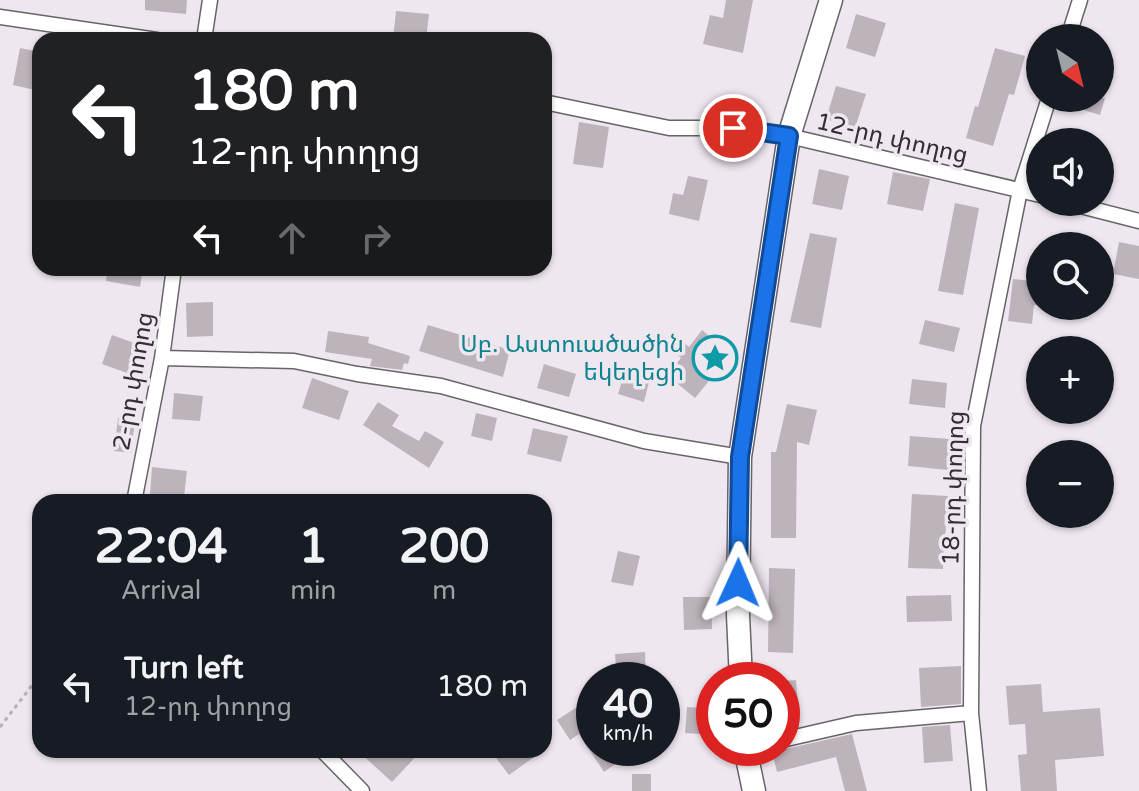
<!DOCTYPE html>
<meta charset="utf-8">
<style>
body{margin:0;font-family:"Varela Round","Noto Sans Armenian",sans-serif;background:#242831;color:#f1f3f6;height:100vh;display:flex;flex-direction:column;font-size:30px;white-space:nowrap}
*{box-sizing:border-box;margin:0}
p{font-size:26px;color:#9ea1a6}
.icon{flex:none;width:44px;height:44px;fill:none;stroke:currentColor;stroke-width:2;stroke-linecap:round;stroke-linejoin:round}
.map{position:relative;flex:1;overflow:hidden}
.sheet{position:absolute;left:32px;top:494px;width:520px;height:264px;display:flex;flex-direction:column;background:#171b24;border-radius:24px;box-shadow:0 2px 6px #0004}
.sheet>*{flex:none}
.banner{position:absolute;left:32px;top:32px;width:520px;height:244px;border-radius:24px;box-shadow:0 2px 6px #0004;background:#202124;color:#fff;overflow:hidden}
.needle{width:52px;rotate:145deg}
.buttons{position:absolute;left:1026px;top:24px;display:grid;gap:16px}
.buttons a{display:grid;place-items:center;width:88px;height:88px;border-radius:50%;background:#171b24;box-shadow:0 2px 6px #0004;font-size:40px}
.speed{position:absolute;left:576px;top:662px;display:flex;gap:16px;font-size:40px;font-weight:700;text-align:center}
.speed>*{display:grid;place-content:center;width:104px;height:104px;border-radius:50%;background:#171b24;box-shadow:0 2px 6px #0004;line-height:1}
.speed small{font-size:20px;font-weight:400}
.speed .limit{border:12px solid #d22;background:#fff;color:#111}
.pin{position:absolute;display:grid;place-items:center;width:68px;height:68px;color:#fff;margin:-34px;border:4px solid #fff;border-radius:50%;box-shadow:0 2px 8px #0007}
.me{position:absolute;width:88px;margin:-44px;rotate:1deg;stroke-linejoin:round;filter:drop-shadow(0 0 6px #0008)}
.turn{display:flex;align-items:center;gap:28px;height:168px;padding:0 24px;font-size:36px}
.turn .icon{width:104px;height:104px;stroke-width:2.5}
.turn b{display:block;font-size:56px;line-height:68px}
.lanes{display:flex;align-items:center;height:76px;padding:0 24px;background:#0003;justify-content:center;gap:40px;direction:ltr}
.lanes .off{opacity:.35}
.eta{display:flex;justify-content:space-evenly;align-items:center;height:136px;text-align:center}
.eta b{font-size:48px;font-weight:700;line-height:56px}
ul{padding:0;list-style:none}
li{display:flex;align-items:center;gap:24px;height:112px;padding:0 24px}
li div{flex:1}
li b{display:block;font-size:30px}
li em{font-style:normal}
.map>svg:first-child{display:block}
</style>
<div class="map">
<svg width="1139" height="791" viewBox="0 0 1139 791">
<rect width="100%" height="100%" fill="#efe7f0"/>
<path fill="#bdb4bb" d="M145 0H187L186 14 145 10Z
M726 0H753L743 53 703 44 710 15 723 18Z
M396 11 429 14 426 40H393Z
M856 14 886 23 875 57 846 48Z
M20 48 40 52 35 90 13 85Z
M995 48 1025 56 1014 95 1009 94 993 146 966 138 975 106 978 107Z
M836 86 866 94 855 128 826 119Z
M1059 98H1105L1100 115 1058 102Z
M579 122 609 127 603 168 573 164Z
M819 169 849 176 842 210 812 204Z
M893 172 930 179 923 211 887 204Z
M688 176 708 180 699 221 669 214 673 193 683 195Z
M955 203 979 208 963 295 938 291Z
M810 233 837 238 821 328 790 322Z
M1119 242 1139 246V279L1113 274Z
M108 268H143L140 287 106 281Z
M1013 279 1040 282V305H1034L1032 324 1008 321Z
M213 302V336L187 337 186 303Z
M925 320 960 328 954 352 919 344Z
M428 325 510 350 503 377 419 351Z
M702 330 731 354 695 398 667 375 681 358 670 349 678 338 689 347Z
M328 331 369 337 368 343 410 356 408 364 404 363 402 370 370 366 372 359 325 352Z
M112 335 137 344 127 373 102 364Z
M544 364 576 374 569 397 537 388Z
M625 371 650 378 644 402 618 394Z
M312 378 349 391 339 420 302 408Z
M912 379 947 383 945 408 909 404Z
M174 393 203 396 200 421 172 419Z
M378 402 399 415 392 426 419 441 425 431 444 442 429 468 363 425Z
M787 404 817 410 809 445 797 442 796 538H771V452H776Z
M476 413 497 418 492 441 471 436Z
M118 418 135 420 131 453 114 451Z
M533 428 568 436 561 462 527 454Z
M910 436 950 439 948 470 908 466Z
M152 467 187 471 184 497 150 494Z
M912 494 948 496 943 569 908 568Z
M618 551 640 556 633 586 611 582Z
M769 568 795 569 793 653 768 652Z
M951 595 952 621 907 622 906 596Z
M683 597H711L712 629 684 630Z
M645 652 646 680H617L615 654Z
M961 666V704L921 707 919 668Z
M796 680 799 715 782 716V681Z
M1041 684 1043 712 1100 708 1104 756 1055 760 1057 791H1021L1018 755 1027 754 1025 724 1009 725 1006 686Z
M594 696V748H639L604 772 579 734 570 740 557 720Z
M687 707 714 709V735L685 733Z
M950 725 953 761 924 763 922 727Z
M852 734 867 791H845L836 757 777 772 772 752Z
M357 750H422L392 782Z
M490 750H544L509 775Z
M632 774H651V791H632Z"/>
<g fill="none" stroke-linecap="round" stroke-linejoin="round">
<g stroke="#69636a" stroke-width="17">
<path id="street" d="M0 17 157 40
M1068 38 1080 0
M204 40 210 0
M544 102 669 128H733L789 136 1040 195
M1065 202 1139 221
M162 358 294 361 357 374 441 386 644 441 740 457
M134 502 162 358 174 268
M782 740 856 723 971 713
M322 750 362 791
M979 791 971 713 973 426 1020 190 1049 98"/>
</g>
<g stroke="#69636a" stroke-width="25">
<path id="secondary" d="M741 680 738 615 740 457 789 136 831 0
M745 748 754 791"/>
</g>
<path stroke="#b5afb6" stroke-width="3" stroke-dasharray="4 4" stroke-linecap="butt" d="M0 727 40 675"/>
<use href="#street" stroke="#fff" stroke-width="14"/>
<use href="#secondary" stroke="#fff" stroke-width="22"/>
</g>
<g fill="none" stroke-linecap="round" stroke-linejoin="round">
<g stroke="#114b97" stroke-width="20">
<path id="route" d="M733 128 789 136 740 457 738 583"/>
</g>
<use href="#route" stroke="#1a73e8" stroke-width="14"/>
</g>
<defs>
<g id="sight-ring" transform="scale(2.3)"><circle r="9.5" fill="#efe7f0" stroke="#0f9aa8" stroke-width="1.5"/><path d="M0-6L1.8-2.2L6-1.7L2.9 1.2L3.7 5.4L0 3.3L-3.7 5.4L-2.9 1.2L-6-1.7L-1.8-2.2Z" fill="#0f9aa8"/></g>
</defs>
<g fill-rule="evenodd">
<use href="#sight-ring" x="715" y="358"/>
</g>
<g text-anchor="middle" stroke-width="7" stroke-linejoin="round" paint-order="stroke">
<g font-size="24" fill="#322f32" stroke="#efe7f0">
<text transform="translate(892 138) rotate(13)" y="8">12-րդ փողոց</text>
<text transform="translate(133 381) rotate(-80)" y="8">2-րդ փողոց</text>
<text transform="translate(953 488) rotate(-88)" y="8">18-րդ փողոց</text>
</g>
<g font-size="24" fill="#0d838f" stroke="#efe7f0" text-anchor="end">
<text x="684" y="352">Սբ. Աստուածածին<tspan x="684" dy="28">եկեղեցի</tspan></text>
</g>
</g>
</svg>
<div class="buttons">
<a><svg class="needle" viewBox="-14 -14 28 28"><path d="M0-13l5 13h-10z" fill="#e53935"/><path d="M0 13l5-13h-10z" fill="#9ea1a6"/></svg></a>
<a><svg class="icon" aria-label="sound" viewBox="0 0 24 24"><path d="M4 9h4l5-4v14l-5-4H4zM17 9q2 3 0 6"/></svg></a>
<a><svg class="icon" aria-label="search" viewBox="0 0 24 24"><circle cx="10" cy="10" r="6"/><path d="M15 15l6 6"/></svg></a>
<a>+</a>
<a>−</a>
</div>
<div class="speed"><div>40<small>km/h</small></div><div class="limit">50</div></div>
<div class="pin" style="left:733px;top:128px;background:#d93025"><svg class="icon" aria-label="arrive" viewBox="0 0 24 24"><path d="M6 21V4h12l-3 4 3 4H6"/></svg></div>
<svg class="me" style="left:738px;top:583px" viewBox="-20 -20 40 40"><path d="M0-17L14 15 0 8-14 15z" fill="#1a73e8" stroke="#fff" stroke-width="4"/></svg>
<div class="banner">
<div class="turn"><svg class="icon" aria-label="left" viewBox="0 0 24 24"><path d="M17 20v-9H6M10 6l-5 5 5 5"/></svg><div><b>180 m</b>12-րդ փողոց</div></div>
<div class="lanes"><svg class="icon" aria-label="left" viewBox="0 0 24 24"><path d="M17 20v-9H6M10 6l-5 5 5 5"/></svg><svg class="icon off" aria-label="ahead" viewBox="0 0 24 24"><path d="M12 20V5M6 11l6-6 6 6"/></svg><svg class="icon off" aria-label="right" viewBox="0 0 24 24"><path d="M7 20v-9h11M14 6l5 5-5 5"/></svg></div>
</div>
<section class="sheet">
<div class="eta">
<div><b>22:04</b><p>Arrival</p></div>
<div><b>1</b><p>min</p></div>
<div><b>200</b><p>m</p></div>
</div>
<ul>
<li><svg class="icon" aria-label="left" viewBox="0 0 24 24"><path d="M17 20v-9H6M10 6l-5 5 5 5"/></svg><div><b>Turn left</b><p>12-րդ փողոց</p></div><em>180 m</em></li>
</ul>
</section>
</div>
